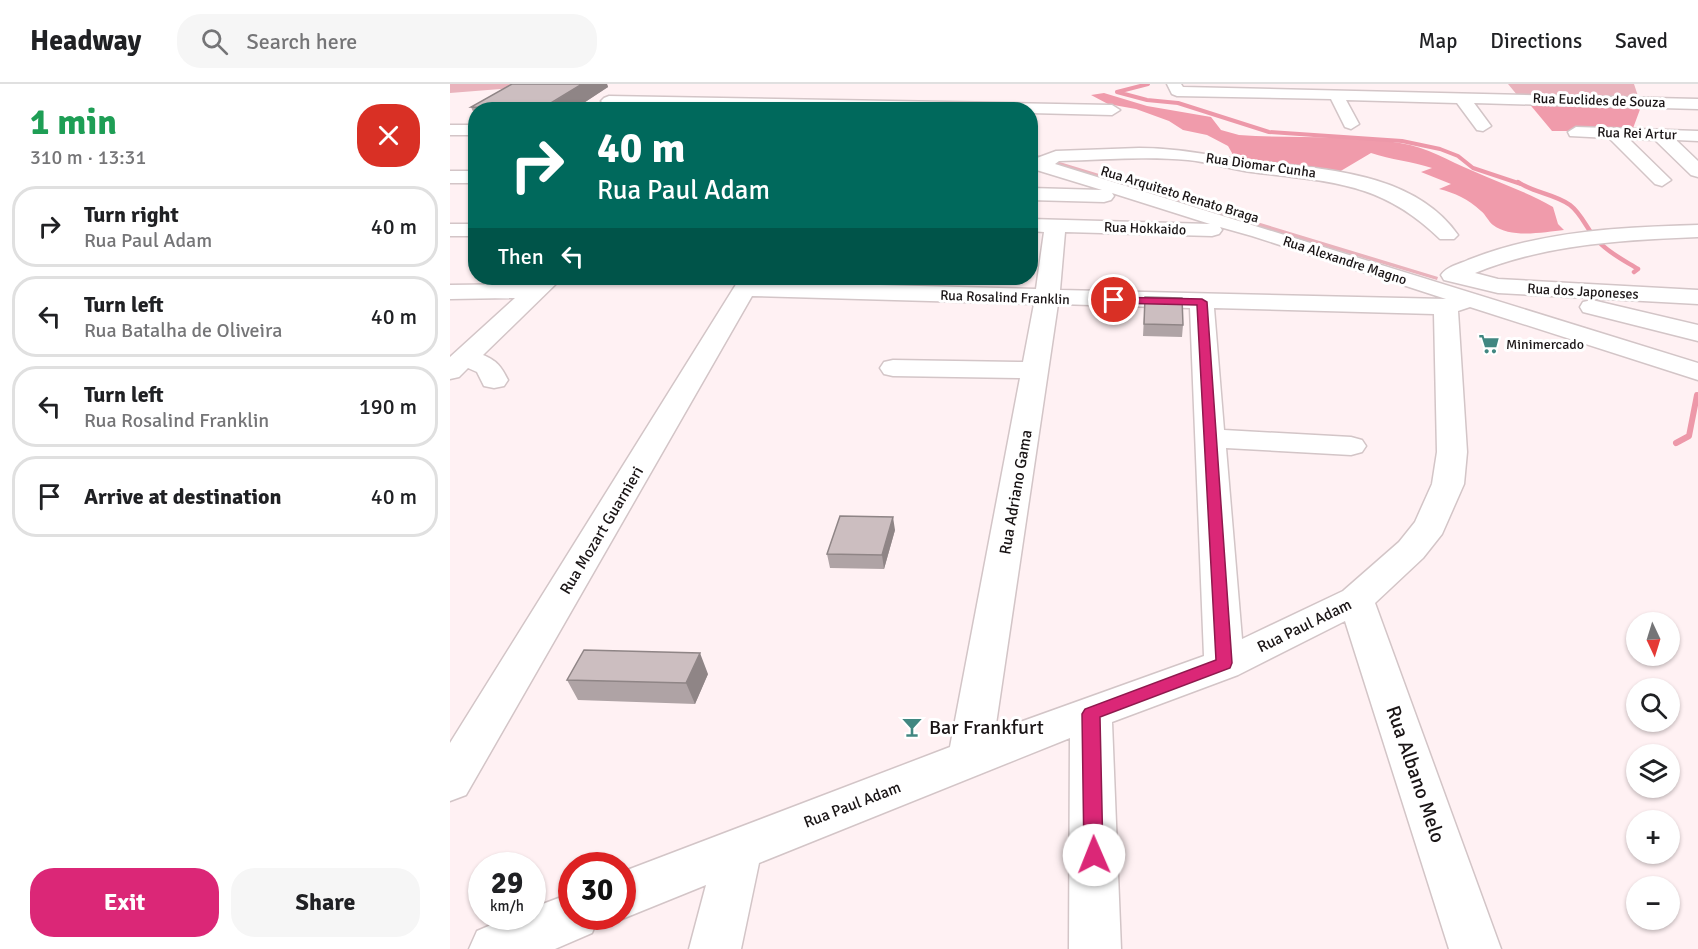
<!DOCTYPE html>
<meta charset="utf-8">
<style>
body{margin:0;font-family:Signika,sans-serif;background:#f6f6f6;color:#202124;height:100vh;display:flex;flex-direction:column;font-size:22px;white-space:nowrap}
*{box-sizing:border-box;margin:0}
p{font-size:20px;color:#757577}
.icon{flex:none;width:33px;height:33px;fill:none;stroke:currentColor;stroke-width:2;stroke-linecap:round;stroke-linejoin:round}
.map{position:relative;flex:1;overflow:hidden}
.sheet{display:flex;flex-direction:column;background:#fff;width:450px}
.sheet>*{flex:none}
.hud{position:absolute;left:18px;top:18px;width:570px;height:183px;border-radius:24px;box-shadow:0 2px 4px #0004;background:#00695c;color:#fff;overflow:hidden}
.needle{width:39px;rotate:176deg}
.buttons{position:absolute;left:1176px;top:528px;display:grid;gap:12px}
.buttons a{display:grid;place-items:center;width:54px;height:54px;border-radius:50%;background:#fff;box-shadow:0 2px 4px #0004;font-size:30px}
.speed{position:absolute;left:18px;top:768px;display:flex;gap:12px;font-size:30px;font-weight:700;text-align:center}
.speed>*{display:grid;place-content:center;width:78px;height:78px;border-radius:50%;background:#fff;box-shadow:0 2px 4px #0004;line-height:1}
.speed small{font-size:15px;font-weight:400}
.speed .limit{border:9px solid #d22;background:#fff;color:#111}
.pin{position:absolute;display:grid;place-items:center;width:51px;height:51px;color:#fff;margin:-26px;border:3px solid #fff;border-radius:50%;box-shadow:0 2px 6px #0007}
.me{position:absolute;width:66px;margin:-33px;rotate:359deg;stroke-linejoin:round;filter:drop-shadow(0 0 4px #0008)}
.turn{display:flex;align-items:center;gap:21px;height:126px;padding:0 30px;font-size:27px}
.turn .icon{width:78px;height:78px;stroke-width:2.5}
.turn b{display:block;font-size:42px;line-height:51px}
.then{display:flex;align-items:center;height:57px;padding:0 30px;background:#0003;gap:12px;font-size:22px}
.round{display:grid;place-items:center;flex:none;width:63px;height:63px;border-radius:24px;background:#f6f6f6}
.head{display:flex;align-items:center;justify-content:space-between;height:102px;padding:0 30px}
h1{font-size:36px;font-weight:700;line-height:45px;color:#1e9e55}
.button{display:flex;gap:12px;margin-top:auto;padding:12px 30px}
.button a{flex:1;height:69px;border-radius:24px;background:#db2777;color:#fff;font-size:24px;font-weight:700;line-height:69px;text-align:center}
.button a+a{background:#f6f6f6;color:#202124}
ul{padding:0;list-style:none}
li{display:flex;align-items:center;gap:18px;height:81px;margin:0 12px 9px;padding:0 18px;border:3px solid #e0e0e0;border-radius:24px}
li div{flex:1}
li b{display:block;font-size:22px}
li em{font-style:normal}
header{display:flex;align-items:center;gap:36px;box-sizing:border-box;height:84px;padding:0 30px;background:#fff;border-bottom:2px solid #e0e0e0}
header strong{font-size:28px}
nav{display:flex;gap:33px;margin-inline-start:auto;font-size:21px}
.search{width:420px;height:54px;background:#f6f6f6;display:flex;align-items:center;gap:15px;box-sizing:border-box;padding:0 21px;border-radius:24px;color:#757577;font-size:22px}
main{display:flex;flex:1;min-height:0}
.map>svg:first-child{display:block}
</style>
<header>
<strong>Headway</strong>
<div class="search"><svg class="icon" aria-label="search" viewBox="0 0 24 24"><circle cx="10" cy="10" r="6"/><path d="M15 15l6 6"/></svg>Search here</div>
<nav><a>Map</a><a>Directions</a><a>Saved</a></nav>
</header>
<main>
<section class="sheet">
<div class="head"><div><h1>1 min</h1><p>310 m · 13:31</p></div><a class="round" style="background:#d93025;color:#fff"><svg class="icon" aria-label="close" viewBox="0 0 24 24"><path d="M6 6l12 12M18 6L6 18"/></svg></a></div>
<ul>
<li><svg class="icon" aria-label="right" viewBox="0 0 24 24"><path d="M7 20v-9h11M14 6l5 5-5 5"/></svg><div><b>Turn right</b><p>Rua Paul Adam</p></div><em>40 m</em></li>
<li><svg class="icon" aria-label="left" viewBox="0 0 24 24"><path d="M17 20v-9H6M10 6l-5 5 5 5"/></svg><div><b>Turn left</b><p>Rua Batalha de Oliveira</p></div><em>40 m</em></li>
<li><svg class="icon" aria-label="left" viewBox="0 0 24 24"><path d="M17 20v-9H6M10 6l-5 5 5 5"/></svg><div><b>Turn left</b><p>Rua Rosalind Franklin</p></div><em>190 m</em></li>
<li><svg class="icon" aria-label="arrive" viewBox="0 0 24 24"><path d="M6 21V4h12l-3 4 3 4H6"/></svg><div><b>Arrive at destination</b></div><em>40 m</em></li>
</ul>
<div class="button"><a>Exit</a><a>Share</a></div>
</section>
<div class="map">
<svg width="1248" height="865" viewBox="0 0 1248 865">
<rect width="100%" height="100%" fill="#fff1f3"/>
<path fill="#e9b3bc" d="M0 0H111L0 9Z
M1058 0H1184L1189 15 1068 12Z
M580 69 988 193 987 196 581 75Z"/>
<path fill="#f09bab" d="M654 9 697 22 761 33 771 46 789 51C842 55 898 50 950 59 978 63 998 77 1023 87 1050 99 1077 108 1103 123L1108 140 1114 146C1094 148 1061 155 1043 141 1038 137 1036 131 1031 127 1018 115 1005 109 989 105L1001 100 971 88 982 84C961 77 941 76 921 69L889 88 781 77 782 69 778 62 757 51 733 46 719 37 686 25 658 20 641 11Z
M1077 17 1192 20 1182 47H1102Z"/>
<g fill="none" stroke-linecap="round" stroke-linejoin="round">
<path stroke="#ed98a9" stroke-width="4" d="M698 0 667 8 697 16 728 19 819 48 952 57 990 65 1008 72 1023 84 1071 100"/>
<path stroke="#ed98a9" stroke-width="4.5" d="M1068 98C1084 109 1105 110 1120 121 1133 131 1137 147 1149 158 1159 169 1175 177 1188 185L1184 188"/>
<path stroke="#ed98a9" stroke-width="6" d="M1226 359 1239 352 1247 311"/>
<g stroke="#d3c5c7" stroke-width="3">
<path id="minor" d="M717 0H731L733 3 1248 15V25L1024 19 1041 42 1033 47 1027 46 1007 19 896 16 909 40 901 45 895 43 881 15 727 12 722 10Z
M159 12 662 21 670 26 662 31 580 29V26H372L154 20 151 17 154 14Z
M0 41H26V51H0Z
M1126 43 1248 47V57L1226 56 1248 77V93L1241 91 1205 56 1179 55 1221 96 1212 102 1205 100 1159 54 1120 52 1118 48Z
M689 64C727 64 757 71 794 76 865 85 962 85 1008 151L1004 155H990C931 97 879 98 801 88 780 85 759 78 738 76 695 72 652 76 609 77L605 80 1248 279V296L1020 223 1008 227 1017 368 1014 400 992 450 973 474 925 519 1051 865H999L895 537 788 591 662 638 671 865H619L620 654 309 779 291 865H239L256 801 172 835 165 832H172V788L500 663 570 294 443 292 434 290 430 284 434 278 443 276 573 278 584 220 302 212 16 711 0 717V659L290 194H312L310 198 586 205 594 148 580 147V135L760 140 662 109 664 112 661 116 654 118 580 116V104L652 106 580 84V73L587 74 606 67ZM770 143 802 152 996 215 610 206 615 148 762 152 769 150 772 146ZM608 220 740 224 754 572 545 647ZM764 224 984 230 987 368 982 400 965 438 949 458 893 507 792 555 776 364 901 371 912 368 916 362 912 356 901 353 774 346Z
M0 87H26V99H0Z
M0 140H26V152H0Z
M1248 141V153C1172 156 1096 160 1025 189L1048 195 1248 206V220L1048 209 994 196 991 191C996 183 1009 180 1018 176 1091 147 1171 143 1248 141Z
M88 194H112L33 271C47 277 51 282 58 296L54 302 44 304 34 302 27 288 18 284 9 293 0 295V273L65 214 0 215V201L81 200Z
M1142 216 1248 241V257L1133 228 1130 223 1133 218Z
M122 809V832H149L142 849 105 865H19L27 847 62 832H82V824Z"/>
</g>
<use href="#minor" fill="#fff" fill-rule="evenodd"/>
</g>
<path fill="#afa3a5" d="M62 0H157L158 3 123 26H26V34L21 23Z
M695 213 733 241 732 253 693 252Z
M445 446 434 485 380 484 377 470Z
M258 590 245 620 128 616 117 596Z"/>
<path fill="#8f8586" d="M132 0H157L158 3 123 26H91Z
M443 433 445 446 434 485 432 471Z
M250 569 258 590 245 620 236 599Z"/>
<path fill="#ccbec0" stroke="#8f8586" stroke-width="1.5" d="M62 0H132L91 25 21 23Z
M695 213 732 214 733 241 694 240Z
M390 432 443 433 432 471 377 470Z
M134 566 250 569 236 599 117 596Z"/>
<path fill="#db2777" stroke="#8e194d" stroke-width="1.5" d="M660 213 752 215 757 218 782 579 780 584 650 633 653 771 651 777 644 780 637 777 634 771 632 630 635 625 766 576 747 221 664 219 659 216Z"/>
<defs>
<g id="supermarket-bare" transform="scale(1.62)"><path d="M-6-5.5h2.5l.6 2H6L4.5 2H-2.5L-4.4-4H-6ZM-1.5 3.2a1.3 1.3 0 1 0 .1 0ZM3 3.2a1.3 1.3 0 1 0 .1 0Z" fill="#418781" stroke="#fff" stroke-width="2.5" paint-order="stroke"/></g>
<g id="bar-bare" transform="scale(1.62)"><path d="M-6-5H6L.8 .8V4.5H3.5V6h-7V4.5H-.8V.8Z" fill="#418781" stroke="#fff" stroke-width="2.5" paint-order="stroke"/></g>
</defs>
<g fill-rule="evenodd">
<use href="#supermarket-bare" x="1039" y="260"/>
<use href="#bar-bare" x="462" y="643"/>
</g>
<g text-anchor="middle" stroke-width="6" stroke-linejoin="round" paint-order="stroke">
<g font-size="14" fill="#1a1516" stroke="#fff">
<text transform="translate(1149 16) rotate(2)" y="5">Rua Euclides de Souza</text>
<text transform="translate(1187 49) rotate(2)" y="5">Rua Rei Artur</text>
<text transform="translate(811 81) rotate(8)" y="5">Rua Diomar Cunha</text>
<text transform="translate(730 110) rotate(17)" y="5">Rua Arquiteto Renato Braga</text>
<text transform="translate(695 144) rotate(2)" y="5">Rua Hokkaido</text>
<text transform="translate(895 176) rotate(18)" y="5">Rua Alexandre Magno</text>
<text transform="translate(1133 207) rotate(3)" y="5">Rua dos Japoneses</text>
<text transform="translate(555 213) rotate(2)" y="5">Rua Rosalind Franklin</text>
</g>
<g font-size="14" fill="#1a1516" stroke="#fff" text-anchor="start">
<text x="1056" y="265">Minimercado</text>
</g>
<g font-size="16" fill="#1a1516" stroke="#fff">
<text transform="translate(565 408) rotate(-80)" y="6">Rua Adriano Gama</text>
<text transform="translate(151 446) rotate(-59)" y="6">Rua Mozart Guarnieri</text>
<text transform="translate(854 541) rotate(-26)" y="6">Rua Paul Adam</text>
<text transform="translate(402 720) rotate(-21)" y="6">Rua Paul Adam</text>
</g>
<g font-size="20" fill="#1a1516" stroke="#fff" text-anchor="start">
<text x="479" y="650">Bar Frankfurt</text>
</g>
<g font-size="20" fill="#1a1516" stroke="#fff">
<text transform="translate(966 690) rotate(71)" y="7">Rua Albano Melo</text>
</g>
</g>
</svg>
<div class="buttons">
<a><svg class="needle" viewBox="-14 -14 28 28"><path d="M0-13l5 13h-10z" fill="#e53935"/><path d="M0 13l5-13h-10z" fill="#757577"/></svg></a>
<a><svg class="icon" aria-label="search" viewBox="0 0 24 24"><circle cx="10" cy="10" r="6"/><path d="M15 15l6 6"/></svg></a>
<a><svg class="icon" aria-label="layers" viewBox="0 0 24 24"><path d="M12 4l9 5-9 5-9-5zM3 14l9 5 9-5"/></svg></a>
<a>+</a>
<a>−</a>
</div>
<div class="speed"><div>29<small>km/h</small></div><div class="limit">30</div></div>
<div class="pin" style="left:664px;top:216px;background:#d93025"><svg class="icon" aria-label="arrive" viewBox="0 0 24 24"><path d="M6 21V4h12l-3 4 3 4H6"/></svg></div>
<svg class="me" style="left:644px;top:771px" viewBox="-20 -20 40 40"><circle r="19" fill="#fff"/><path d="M0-13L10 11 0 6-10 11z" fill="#db2777"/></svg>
<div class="hud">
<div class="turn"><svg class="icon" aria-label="right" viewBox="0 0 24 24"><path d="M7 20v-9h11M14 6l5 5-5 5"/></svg><div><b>40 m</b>Rua Paul Adam</div></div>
<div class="then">Then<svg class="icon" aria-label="left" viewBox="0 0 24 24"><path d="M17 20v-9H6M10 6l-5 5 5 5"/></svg></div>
</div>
</div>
</main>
